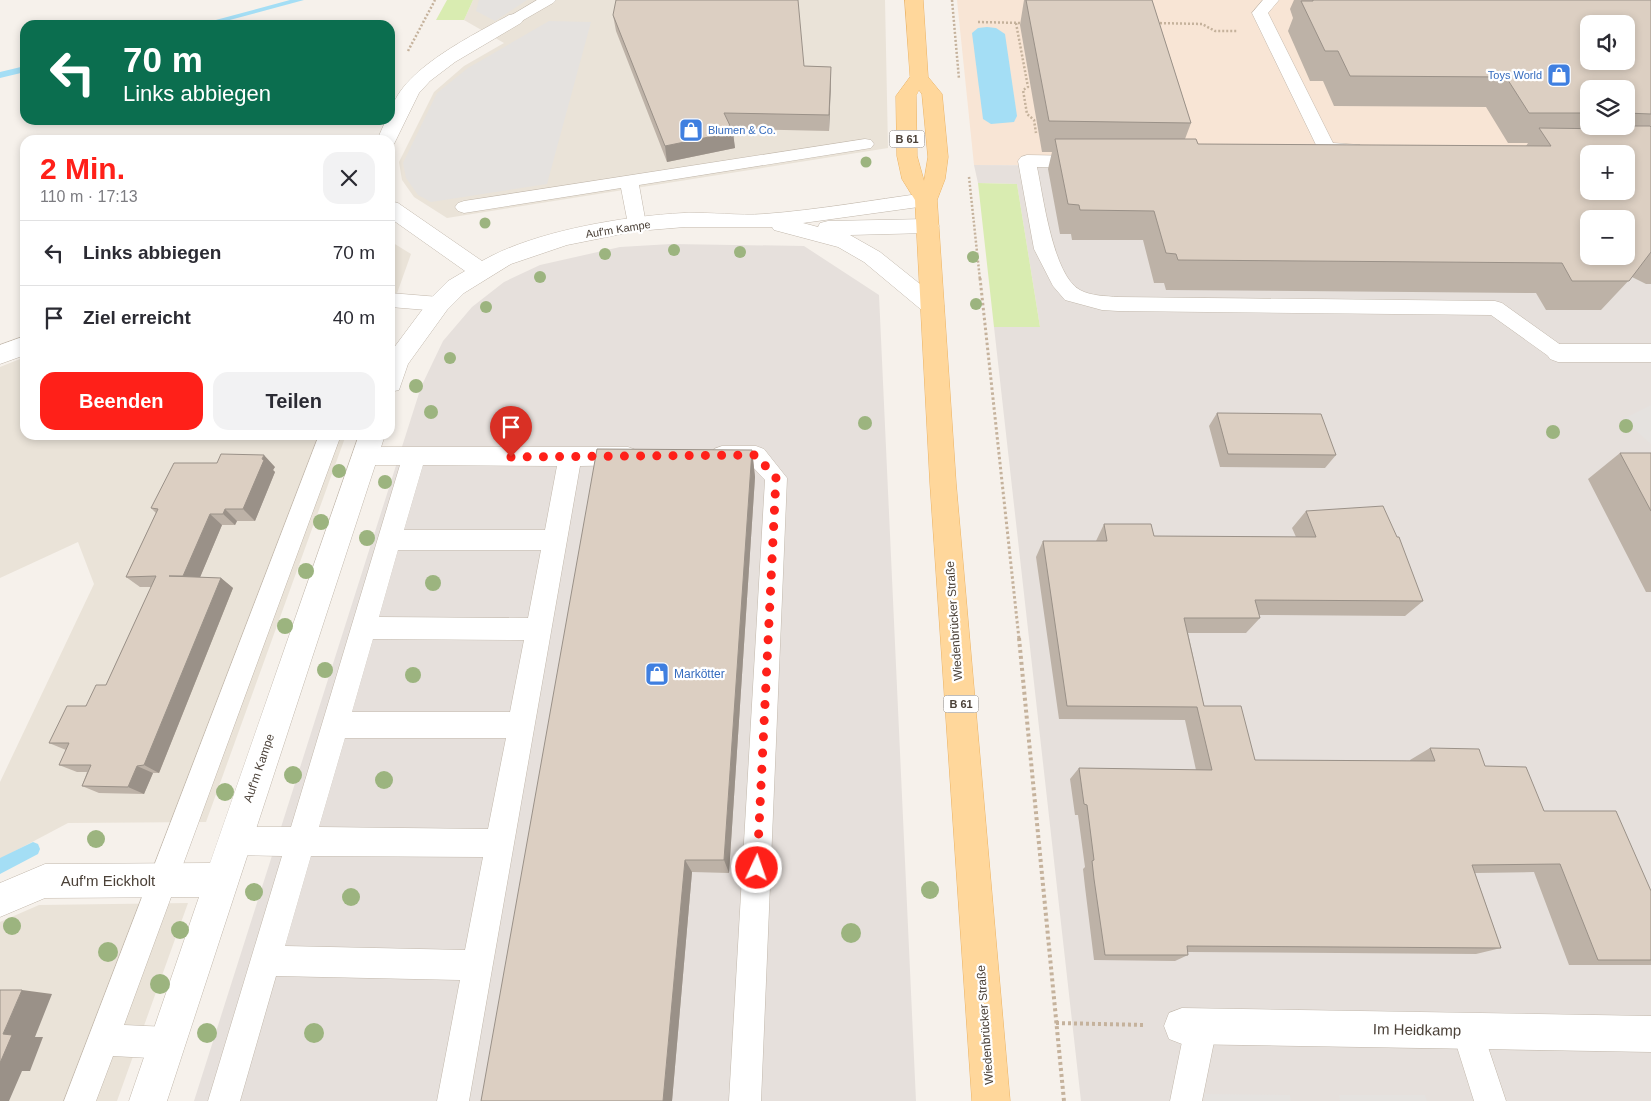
<!DOCTYPE html>
<html lang="de">
<meta charset="utf-8">
<style>
body{margin:0;font-family:Helvetica,sans-serif;background:#f2f2f3;color:#2b2b33;height:100vh;display:flex;flex-direction:column;font-size:19px;white-space:nowrap}
*{box-sizing:border-box;margin:0}
p{font-size:16px;color:#7c7c81}
.icon{flex:none;width:28px;height:28px;fill:none;stroke:currentColor;stroke-width:2;stroke-linecap:round;stroke-linejoin:round}
.map{position:relative;flex:1;overflow:hidden}
.details{position:absolute;left:20px;top:135px;width:375px;height:305px;display:flex;flex-direction:column;background:#fff;border-radius:15px;box-shadow:0 2px 8px #0003}
.details>*{flex:none}
.hud{position:absolute;left:20px;top:20px;width:375px;height:105px;border-radius:15px;box-shadow:0 2px 8px #0003;background:#0b6e4f;color:#fff;overflow:hidden}
.fabs{position:absolute;left:1580px;top:15px;display:grid;gap:10px}
.fabs a{display:grid;place-items:center;width:55px;height:55px;border-radius:10px;background:#fff;box-shadow:0 2px 8px #0003;font-size:25px}
.pin{position:absolute;display:grid;place-items:center;width:42px;height:42px;color:#fff;margin:-51px -21px;border-radius:50% 50% 50% 0;rotate:-45deg;box-shadow:0 0 5px #0007}
.pin .icon{rotate:45deg}
.me{position:absolute;width:55px;margin:-28px;rotate:3deg;stroke-linejoin:round;filter:drop-shadow(0 0 4px #0008)}
.turn{display:flex;align-items:center;gap:18px;height:105px;padding:0 20px;font-size:22px}
.turn .icon{width:65px;height:65px;stroke-width:2.5}
.turn b{display:block;font-size:35px;line-height:42px}
.round{display:grid;place-items:center;flex:none;width:52px;height:52px;border-radius:15px;background:#f2f2f3}
.headline{display:flex;align-items:center;justify-content:space-between;height:85px;padding:0 20px}
h1{font-size:30px;font-weight:700;line-height:38px;color:#ff2019}
.primary-button{display:flex;gap:10px;margin-top:auto;padding:10px 20px}
.primary-button a{flex:1;height:58px;border-radius:15px;background:#ff2019;color:#fff;font-size:20px;font-weight:700;line-height:58px;text-align:center}
.primary-button a+a{background:#f2f2f3;color:#2b2b33}
ul{padding:0;list-style:none}
li{display:flex;align-items:center;gap:15px;height:65px;padding:0 20px;border-top:1px solid #e1e1e2}
li div{flex:1}
li b{display:block;font-size:19px}
li em{font-style:normal}
.map>svg:first-child{display:block}
</style>
<div class="map">
<svg width="1651" height="1101" viewBox="0 0 1651 1101">
<rect width="100%" height="100%" fill="#f6f1eb"/>
<path fill="#eae3d8" d="M473 0H885L888 148 447 218 414 197 402 180 399 162 434 92 464 66 504 43 464 20Z
M390 241 411 254 390 313Z
M25 357V435H346L206 822 68 823 0 859V782L94 584 78 542 0 578V367Z
M188 903 117 1101H0V922L39 905Z"/>
<path fill="#f8e5d5" fill-rule="evenodd" d="M957 0H1651L1626 154H1589V168L974 165ZM1589 24H1626V61H1589ZM1589 89H1626V126H1589Z"/>
<path fill="#e6e0dc" fill-rule="evenodd" d="M974 165 1589 168V191H1626L1651 169V1101H1081L994 327H1040L1017 184 978 183ZM1589 219H1626V256H1589Z
M671 244 804 246 879 295 916 1101H194L421 387 443 341 472 307 504 282 540 265 620 247Z"/>
<path fill="#d9ecb1" d="M447 0H473L464 20H436Z
M978 183 1017 184 1040 327H994Z"/>
<path fill="#e5e2df" d="M479 0H527L495 21 476 11Z
M549 21 591 22 547 184 431 202 418 195 406 178 403 163 437 93 468 68Z
M1651 405V444L1623 419Z
M1204 1094 1290 1095 1291 1101H1205Z
M1339 1095H1425L1427 1101H1340Z"/>
<path fill="#a4def5" d="M987 27 996 28 1005 34 1017 116 1014 122 991 124 983 119 972 33 978 28Z"/>
<g fill="none" stroke-linecap="round" stroke-linejoin="round">
<path fill="#a4def5" fill-rule="evenodd" d="M290 0H304L211 25H197Z
M25 66V72L0 78V72Z
M33 842 38 844 40 849 38 854 0 874V858Z"/>
<g stroke="#c2b8ac" stroke-width="1">
<path id="service" d="M537 0H556L553 3 520 22H510L507 19 510 16Z
M1263 0H1279L1268 13 1333 143 1360 145 1363 149 1360 153 1354 155 1321 153 1318 149 1252 13Z
M865 139 871 140 874 144 871 148 639 185 646 224 644 228 637 230 630 228 628 224 621 188 464 213 458 211 455 207 458 203 464 201Z
M1027 155 1081 156 1087 158 1090 162 1087 166 1081 168 1037 167C1043 195 1053 276 1080 290 1091 296 1106 296 1118 297L1495 301 1502 303 1565 348 1568 353 1565 358 1558 361 1551 358 1491 315 1118 311 1102 310 1065 300 1053 286 1034 249 1018 161 1021 157Z
M390 293 439 297 446 299 449 304 446 309 439 311 390 307Z
M319 435H341L124 1025 168 1027 179 1032 184 1043 179 1054 168 1059 113 1056 96 1101H64Z
M722 446H756L764 449 787 478 761 1101H729L765 480 750 464H722L714 461 711 455 714 449Z
M365 447H628L636 450 639 456 636 462 628 465 580 466 469 1101H437L460 980 276 976 240 1101H208L282 856 234 855 224 851 220 841 224 831 234 827H291L400 465H365L357 462 354 456 357 450ZM423 465 557 466 545 530H404ZM398 550H541L528 618 379 617ZM373 639 524 640 510 712H352ZM345 738H506L488 829 319 827ZM311 856 483 857 465 950 285 946Z
M1201 1011 1212 1016 1217 1027 1202 1101H1170L1185 1027 1190 1016Z
M1468 1015 1479 1020 1506 1101H1474L1452 1031 1457 1020Z"/>
</g>
<g stroke="#c2b8ac" stroke-width="1">
<path id="minor" d="M515 14 521 15 524 19 521 23 455 62 430 81 419 93 394 144 390 145V140H377L386 120H390C390 74 474 35 509 15Z
M926 193 933 195 937 200 933 205 803 223 818 227 820 223 828 221 928 219 936 221 939 226 936 231 928 233 850 235 880 252 940 300 944 306 940 312 932 314 924 312 864 262 838 247 774 230 772 227H685L637 231 567 245 511 264 464 293 447 310 408 364 399 390 390 392V353L431 298 448 281 465 271 390 218V201L398 203 482 261C534 231 625 216 684 213 711 212 738 216 764 214 818 210 872 200 926 193Z
M25 336V355L0 364V345Z
M1558 344H1651V362H1558L1550 359 1546 353 1550 347Z
M359 435H385L167 1101H129L199 897 45 898 0 917V883L45 864 210 863Z
M1182 1008 1651 1016V1052L1182 1044 1169 1039 1164 1026 1169 1013Z"/>
</g>
<g stroke="#ecb363" stroke-width="1">
<path id="primary" d="M905 0H923L928 77 942 94 948 157 945 179 937 200 956 483 1010 1101H972L930 483 915 200 902 179 897 156 896 96 910 77ZM919 90 922 94 928 157 924 181 917 156 916 96Z"/>
</g>
<path stroke="#c5b29c" stroke-width="2.5" stroke-dasharray="2 2" stroke-linecap="butt" d="M952 0 959 79
M978 22 1022 23
M1016 23 1028 87 1023 90 1027 114 1034 120 1036 133
M1156 23 1202 24 1215 31H1237
M408 51 435 0
M969 177 980 280"/>
<path stroke="#c5b29c" stroke-width="3" stroke-dasharray="2.5 2.5" stroke-linecap="butt" d="M980 278 1019 639"/>
<path stroke="#c5b29c" stroke-width="4" stroke-dasharray="3 3" stroke-linecap="butt" d="M1019 638 1064 1101
M1056 1023 1145 1025"/>
<use href="#service" fill="#fff" fill-rule="evenodd"/>
<use href="#minor" fill="#fff" fill-rule="evenodd"/>
<use href="#primary" fill="#ffd79b" fill-rule="evenodd"/>
</g>
<g fill="#9cb47f">
<circle cx="866" cy="162" r="5.5"/>
<circle cx="485" cy="223" r="5.5"/>
<circle cx="674" cy="250" r="6"/>
<circle cx="740" cy="252" r="6"/>
<circle cx="605" cy="254" r="6"/>
<circle cx="973" cy="257" r="6"/>
<circle cx="540" cy="277" r="6"/>
<circle cx="976" cy="304" r="6"/>
<circle cx="486" cy="307" r="6"/>
<circle cx="450" cy="358" r="6"/>
<circle cx="416" cy="386" r="7"/>
<circle cx="431" cy="412" r="7"/>
<circle cx="865" cy="423" r="7"/>
<circle cx="1626" cy="426" r="7"/>
<circle cx="1553" cy="432" r="7"/>
<circle cx="339" cy="471" r="7"/>
<circle cx="385" cy="482" r="7"/>
<circle cx="321" cy="522" r="8"/>
<circle cx="367" cy="538" r="8"/>
<circle cx="306" cy="571" r="8"/>
<circle cx="433" cy="583" r="8"/>
<circle cx="285" cy="626" r="8"/>
<circle cx="325" cy="670" r="8"/>
<circle cx="413" cy="675" r="8"/>
<circle cx="293" cy="775" r="9"/>
<circle cx="384" cy="780" r="9"/>
<circle cx="225" cy="792" r="9"/>
<circle cx="96" cy="839" r="9"/>
<circle cx="930" cy="890" r="9"/>
<circle cx="254" cy="892" r="9"/>
<circle cx="351" cy="897" r="9"/>
<circle cx="12" cy="926" r="9"/>
<circle cx="180" cy="930" r="9"/>
<circle cx="851" cy="933" r="10"/>
<circle cx="108" cy="952" r="10"/>
<circle cx="160" cy="984" r="10"/>
<circle cx="207" cy="1033" r="10"/>
<circle cx="314" cy="1033" r="10"/>
</g>
<path fill="#bdb2a7" fill-rule="evenodd" d="M1024 0H1152L1191 123 1185 139 1198 144 1526 146 1528 143H1508L1486 107 1334 106 1323 81H1310L1288 31 1293 18 1290 9 1294 0H1651V284H1646L1632 277 1601 310H1546L1536 293 1166 290 1164 283H1154L1143 240H1072L1071 234H1060L1048 169 1052 152H1042L1020 25ZM1589 89H1626V126H1589Z
M613 15 804 66 831 67 829 131 732 129 735 148 667 162 616 31Z
M1217 413 1336 455 1325 468 1220 467 1209 426Z
M752 450 755 477 729 873 692 872 672 1101H481Z
M1620 453H1651V592H1646L1588 479Z
M275 467 273 470 275 472 255 521H237L235 525H222L200 577 221 578 233 588 159 773H153L144 794 99 793 82 786 87 772H77L59 765 66 750 49 743 106 685 151 587H140L126 577 156 513 151 508Z
M1306 511 1423 601 1405 616 1259 615 1260 618 1246 633H1188L1204 706 1255 760 1410 761V760L1430 748 1485 766 1544 811 1651 891V965H1569L1534 872 1475 873 1501 948 1476 954 1188 952V955L1175 961 1094 960 1085 887 1083 869 1085 867 1078 815H1075L1070 779 1079 768 1196 770 1185 720 1059 719 1036 557 1043 541H1096L1104 524 1154 536 1296 537 1292 528Z"/>
<path fill="#9a9188" d="M831 67V83L829 131V115Z
M733 132 735 148 667 162 665 146Z
M752 450 755 477 729 873 724 860Z
M264 455 275 467 273 470 275 472 255 521 243 509Z
M225 509 237 521 235 525 223 514Z
M210 514 222 525 196 587 183 576Z
M221 578 233 588 159 773 144 765Z
M137 766 153 773 144 794 128 787Z
M685 860 692 872 672 1101H663Z
M22 990 52 994 35 1037H43L30 1071H22L9 1101H0V1063L3 1034Z"/>
<path fill="#dccfc2" stroke="#9a9188" fill-rule="evenodd" d="M616 0H798L804 66 831 67 829 115 724 113 733 132 665 146 613 15Z
M1026 0H1152L1191 123 1049 121Z
M1313 0H1651V114L1626 113V89H1589V113H1529L1506 77 1350 76 1338 51H1325L1301 1H1313ZM1589 24H1626V61H1589Z
M1615 126H1650L1651 127V252L1629 281H1572L1562 263 1178 260 1176 254 1166 253 1154 211 1080 210 1079 205 1068 204 1055 139H1196L1198 144 1551 146 1539 128 1614 129ZM1589 154H1626V191H1589ZM1589 219H1626V256H1589Z
M1217 413 1321 414 1336 455 1228 454Z
M597 449 752 450 724 860H685L663 1101H481Z
M1620 453H1651V511Z
M221 454 264 455 262 459 264 460 243 509H225L223 514H210L183 576H169L221 578 144 765 137 766 128 787 82 786 91 765H59L69 743H49L67 706H86L96 685H106L156 576 126 577 158 509 151 508 174 463H217Z
M1383 506 1397 537H1399L1423 601 1255 600 1260 618H1184L1204 706H1241L1255 760 1435 761 1430 748 1479 749 1485 766 1526 767 1544 811H1616L1651 891V960H1598L1560 864 1472 865 1501 948 1187 946 1188 955H1105L1094 879 1092 861 1094 860 1087 805 1084 804 1079 768 1212 770 1197 707 1067 706 1043 541H1107L1104 524H1151L1154 536 1316 537 1306 511Z
M0 990H22L3 1034 12 1035 0 1063Z"/>
<g fill="none" stroke-linecap="round" stroke-linejoin="round">
<path stroke="#ff2019" stroke-width="9" stroke-dasharray="0 16.2" d="M511 457 756 455 776 478 757 868"/>
</g>
<defs>
<g id="shop-square" transform="scale(1.25)"><rect x="-9" y="-9" width="18" height="18" rx="4" fill="#3f7fe0" stroke="#fff"/><path d="M-5-2.5h2.3a2.7 3.5 0 0 1 5.4 0H5L5.5 6h-11ZM-1.5-2.5h3a1.5 2.3 0 0 0-3 0Z" fill="#fff"/></g>
</defs>
<g fill-rule="evenodd">
<use href="#shop-square" x="1559" y="75"/>
<use href="#shop-square" x="691" y="130"/>
<use href="#shop-square" x="657" y="674"/>
</g>
<g text-anchor="middle" stroke-width="4.5" stroke-linejoin="round" paint-order="stroke">
<g font-size="11" fill="#366cbe" stroke="#fff" text-anchor="end">
<text x="1542" y="79">Toys World</text>
<text x="708" y="134" text-anchor="start">Blumen &amp; Co.</text>
</g>
<g fill="#fff" stroke="#817a74" stroke-width="1">
<rect x="889.5" y="130.5" width="35" height="17" rx="4"/>
<rect x="943.5" y="695.5" width="35" height="17" rx="4"/>
</g>
<g font-size="11" font-weight="bold" fill="#4b4138">
<text x="907" y="143">B 61</text>
<text x="961" y="708">B 61</text>
</g>
<g font-size="11" fill="#4b4138" stroke="#fff">
<text transform="translate(618 229) rotate(-9)" y="4">Auf'm Kampe</text>
</g>
<g font-size="12" fill="#4b4138" stroke="#fff">
<text transform="translate(954 621) rotate(-94)" y="4">Wiedenbrücker Straße</text>
<text transform="translate(259 768) rotate(-71)" y="4">Auf'm Kampe</text>
<text transform="translate(985 1025) rotate(-94)" y="4">Wiedenbrücker Straße</text>
</g>
<g font-size="12" fill="#366cbe" stroke="#fff" text-anchor="start">
<text x="674" y="678">Markötter</text>
</g>
<g font-size="15" fill="#4b4138" stroke="#fff">
<text x="108" y="886">Auf'm Eickholt</text>
<text transform="translate(1417 1030) rotate(1)" y="5">Im Heidkamp</text>
</g>
</g>
</svg>
<div class="fabs">
<a><svg class="icon" aria-label="sound" viewBox="0 0 24 24"><path d="M4 9h4l5-4v14l-5-4H4zM17 9q2 3 0 6"/></svg></a>
<a><svg class="icon" aria-label="layers" viewBox="0 0 24 24"><path d="M12 4l9 5-9 5-9-5zM3 14l9 5 9-5"/></svg></a>
<a>+</a>
<a>−</a>
</div>
<div class="pin" style="left:511px;top:457px;background:#d93025"><svg class="icon" aria-label="arrive" viewBox="0 0 24 24"><path d="M6 21V4h12l-3 4 3 4H6"/></svg></div>
<svg class="me" style="left:757px;top:868px" viewBox="-20 -20 40 40"><circle r="17" fill="#ff2019" stroke="#fff" stroke-width="3"/><path d="M0-11L8 9 0 5-8 9z" fill="#fff"/></svg>
<div class="hud">
<div class="turn"><svg class="icon" aria-label="left" viewBox="0 0 24 24"><path d="M17 20v-9H6M10 6l-5 5 5 5"/></svg><div><b>70 m</b>Links abbiegen</div></div>
</div>
<section class="details">
<div class="headline"><div><h1>2 Min.</h1><p>110 m · 17:13</p></div><a class="round"><svg class="icon" aria-label="close" viewBox="0 0 24 24"><path d="M6 6l12 12M18 6L6 18"/></svg></a></div>
<ul>
<li><svg class="icon" aria-label="left" viewBox="0 0 24 24"><path d="M17 20v-9H6M10 6l-5 5 5 5"/></svg><div><b>Links abbiegen</b></div><em>70 m</em></li>
<li><svg class="icon" aria-label="arrive" viewBox="0 0 24 24"><path d="M6 21V4h12l-3 4 3 4H6"/></svg><div><b>Ziel erreicht</b></div><em>40 m</em></li>
</ul>
<div class="primary-button"><a>Beenden</a><a>Teilen</a></div>
</section>
</div>
